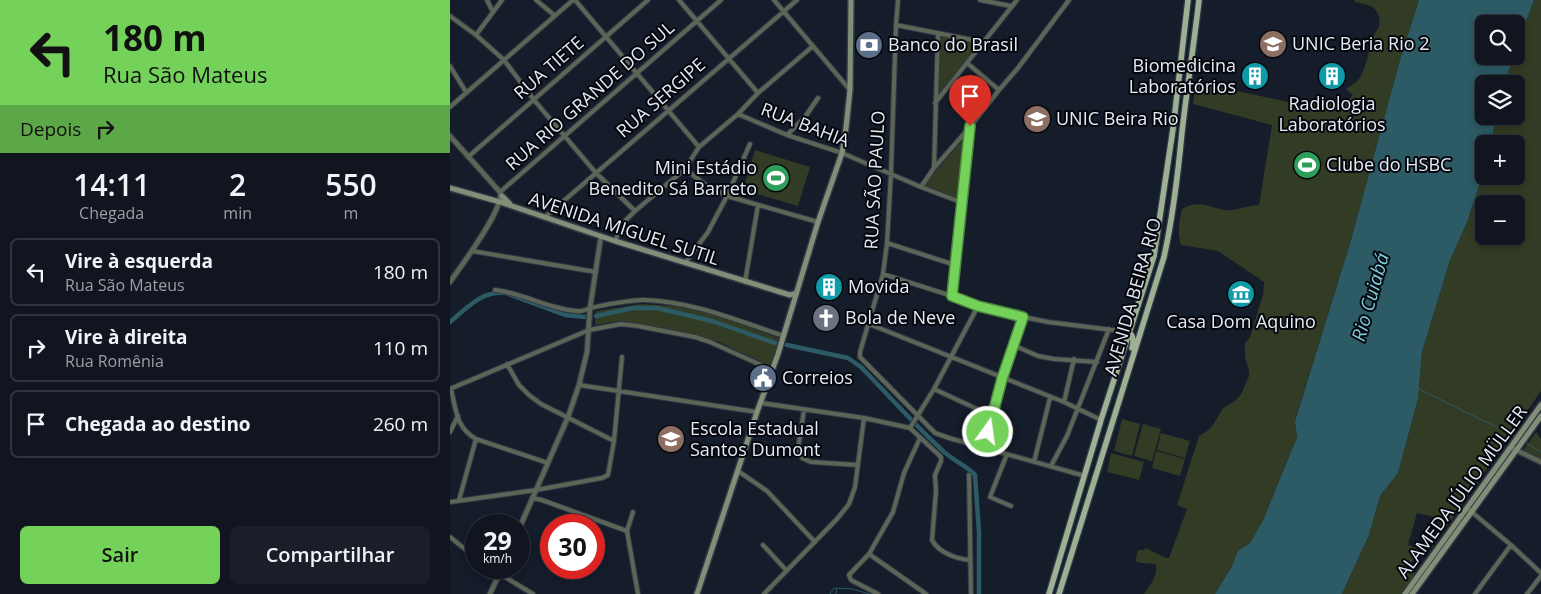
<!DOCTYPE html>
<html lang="pt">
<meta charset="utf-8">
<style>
body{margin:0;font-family:"Open Sans",sans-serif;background:#191e29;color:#f1f3f6;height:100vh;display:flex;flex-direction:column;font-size:19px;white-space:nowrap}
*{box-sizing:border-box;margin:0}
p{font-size:16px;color:#9c9fa5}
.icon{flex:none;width:28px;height:28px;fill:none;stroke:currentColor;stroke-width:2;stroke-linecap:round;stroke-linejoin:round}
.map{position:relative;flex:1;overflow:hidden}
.drawer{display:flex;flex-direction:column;background:#101520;width:450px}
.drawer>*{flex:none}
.top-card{background:#74d25b;color:#111;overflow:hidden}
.controls{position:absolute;left:1025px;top:15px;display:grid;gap:10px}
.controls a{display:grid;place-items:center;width:50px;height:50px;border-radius:8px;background:#101520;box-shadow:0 2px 8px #0003,0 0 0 1px #30343e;font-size:25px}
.speed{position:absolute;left:15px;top:514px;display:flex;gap:10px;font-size:25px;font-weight:700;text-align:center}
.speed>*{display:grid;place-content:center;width:65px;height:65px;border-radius:50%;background:#101520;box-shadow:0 2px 8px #0003,0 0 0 1px #30343e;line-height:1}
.speed small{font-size:12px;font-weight:400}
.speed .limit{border:8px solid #d22;background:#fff;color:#111}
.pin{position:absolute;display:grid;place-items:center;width:42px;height:42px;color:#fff;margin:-51px -21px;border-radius:50% 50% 50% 0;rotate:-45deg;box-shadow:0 0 5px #0007}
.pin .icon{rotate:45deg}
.me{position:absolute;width:55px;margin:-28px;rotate:14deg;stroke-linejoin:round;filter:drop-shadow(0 0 4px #0008)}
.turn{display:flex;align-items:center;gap:18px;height:105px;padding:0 20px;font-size:22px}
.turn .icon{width:65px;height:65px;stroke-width:2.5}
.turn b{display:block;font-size:35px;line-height:42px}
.then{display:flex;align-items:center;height:48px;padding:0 20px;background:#0003;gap:10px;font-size:19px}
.eta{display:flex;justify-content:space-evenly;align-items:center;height:85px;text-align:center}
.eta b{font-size:30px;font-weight:600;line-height:35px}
.primary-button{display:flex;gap:10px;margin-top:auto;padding:10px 20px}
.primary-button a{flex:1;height:58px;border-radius:8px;background:#74d25b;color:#111;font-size:20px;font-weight:600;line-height:58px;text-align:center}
.primary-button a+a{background:#191e29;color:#f1f3f6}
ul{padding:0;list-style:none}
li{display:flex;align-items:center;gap:15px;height:68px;margin:0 10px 8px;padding:0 10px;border:2px solid #30343e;border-radius:8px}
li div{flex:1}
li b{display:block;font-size:19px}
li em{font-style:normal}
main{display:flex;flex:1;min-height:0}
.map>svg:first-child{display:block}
</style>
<main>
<section class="drawer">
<div class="top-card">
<div class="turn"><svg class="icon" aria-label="left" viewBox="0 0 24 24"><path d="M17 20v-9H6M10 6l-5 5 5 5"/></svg><div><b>180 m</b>Rua São Mateus</div></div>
<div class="then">Depois<svg class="icon" aria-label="right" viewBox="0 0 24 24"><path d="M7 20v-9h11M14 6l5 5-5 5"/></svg></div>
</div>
<div class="eta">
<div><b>14:11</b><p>Chegada</p></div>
<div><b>2</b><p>min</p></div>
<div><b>550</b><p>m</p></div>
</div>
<ul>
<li><svg class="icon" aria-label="left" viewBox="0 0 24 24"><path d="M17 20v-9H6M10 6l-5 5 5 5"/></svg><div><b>Vire à esquerda</b><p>Rua São Mateus</p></div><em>180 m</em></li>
<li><svg class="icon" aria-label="right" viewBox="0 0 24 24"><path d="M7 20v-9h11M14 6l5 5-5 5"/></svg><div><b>Vire à direita</b><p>Rua Romênia</p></div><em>110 m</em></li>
<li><svg class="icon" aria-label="arrive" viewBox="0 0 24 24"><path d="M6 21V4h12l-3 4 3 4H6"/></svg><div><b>Chegada ao destino</b></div><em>260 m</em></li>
</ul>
<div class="primary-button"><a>Sair</a><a>Compartilhar</a></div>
</section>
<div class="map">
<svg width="1091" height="594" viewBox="0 0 1091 594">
<rect width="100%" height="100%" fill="#151c2a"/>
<path fill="#323b23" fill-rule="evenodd" d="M904 0H969L950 60 901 240 845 420 847 437 814 518 800 543 788 552 782 566 765 594H694C700 585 708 576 706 564L691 563 685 561 688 550H694L696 548 716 558H719L737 509 727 505 749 436 757 431 763 425 773 408 785 401 791 394 799 376V371L795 357V343L800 337 813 295 814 282 768 251 731 245C727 233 729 222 732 209 753 197 764 212 782 210 791 209 799 205 809 205L822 125 743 104 746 82 857 106C870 93 894 108 903 95L896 89C899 86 903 85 906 82 914 76 921 49 920 40 923 36 927 31 929 26 931 19 928 9 920 6 915 4 910 3 905 2Z
M1084 0H1091V391L979 552 992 519 967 513 958 545 971 550 958 567 966 575 952 594H892L919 535 930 496 948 473 968 399 972 352 1000 260 1018 220 1034 170V176H1066V144H1041L1046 116H1066V84H1054L1064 56H1066V49ZM1034 204H1066V236H1034Z
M492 36 527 43V47L489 93 487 92 490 38Z
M518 133 511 197 508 198 476 187 475 185 476 183Z
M305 150 360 167 348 206 293 190Z
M191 304C206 305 222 305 238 308 270 315 300 328 331 339L320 366 269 342 248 336 189 324 170 321 145 325 146 311Z
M672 419 690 424 682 456 664 451Z
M693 424 711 429 702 461 684 456Z
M1086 432 1091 439V460L1073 451Z
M711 433 740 441 735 458 707 450Z
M706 451 735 459 730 476 702 468Z
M661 453 694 462 689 480 657 472Z"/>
<path fill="#2c5a65" d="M969 0H1084L1066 49V24H1034V56H1064L1054 84H1034V116H1046L1041 144H1034V170L1018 220 1000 260 972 352 968 399 948 473 930 496 919 535 892 594H765L782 566 788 551 800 543 814 518 847 437 845 421 901 240 950 60Z"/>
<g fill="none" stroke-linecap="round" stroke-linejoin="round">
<path stroke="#2c5a65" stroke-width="1" d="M969 389 1065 436
M1076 443 1091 452
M380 594 384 588 403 589 419 594
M386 594 387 588"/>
<path stroke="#2c5a65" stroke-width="4.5" d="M146 316 183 308H207L262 321 325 343
M0 322C17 308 32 290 56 293L115 315 135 317
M337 345 398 358 411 367C438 395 464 424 492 450 502 460 516 465 525 475L529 532V594"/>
<g stroke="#323946" stroke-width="6">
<path id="minor" d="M37 0 43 12
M86 0 104 15
M125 0 249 147
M229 0 308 93
M324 0 400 90
M448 0 446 25 441 173 437 243 433 274 410 352V357L485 433 499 438 635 476
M530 0 561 6
M0 16 26 35 54 60 84 100 146 173 185 211
M446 25 533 42
M26 35 52 0
M517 63 549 90
M0 66 16 92
M485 103 567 0
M0 107 123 0
M288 114 337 135 392 153 471 187 513 203
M337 135 355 117 368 98
M18 157 198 0
M484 168 488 33
M235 169 256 185 277 196 368 222
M471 187 484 168 520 127 549 90 568 68 619 0
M50 192 271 0
M95 217 347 0
M165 241 173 223 185 211 235 169 249 147 288 114 308 93 363 46
M437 243 505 265
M22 251 146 272
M235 263 258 232 277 196 300 144
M433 274 502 296 528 306 573 317 598 322 679 332
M295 282 308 205
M45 290C73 293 98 309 126 311 131 312 135 310 141 308 152 305 182 300 193 300 242 301 288 321 334 336
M502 296 520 127
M419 324 614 402 651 420
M563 345 588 356 604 359 647 362
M57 364 69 385 79 395 91 404 164 441
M129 385 307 412
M0 389 139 330 171 324 188 326 245 337 260 342 322 370
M1 389C6 409 6 428 26 439L9 500
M484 389 542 416
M614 402 624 359
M311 403 414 418 460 428 491 457V461L485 475 486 491 482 540C489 553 507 559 520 560
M354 410 348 449 352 458 361 462 408 465
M460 428 484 389 528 306
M0 432 8 416
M26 439 98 463
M534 448 552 379 573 317
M557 454 540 497 561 506
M584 462 600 398
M601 466 617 436 659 329
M288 471 317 491 365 542
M519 475 521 594
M82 498 92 500 177 531
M0 502 86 490 152 478 158 475 164 441 172 357
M1017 508 1061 545 1091 573
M183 512 177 531 188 594
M0 537 26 558
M313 545 336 570
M419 554 476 594
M40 568 83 594
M314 594 387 519 399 504 405 487 414 418
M428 594 401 580 399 575 419 554 443 512 454 473 470 438
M1025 594 1061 545
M1077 594 1091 576"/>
</g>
<g stroke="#323946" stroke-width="7">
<path id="tertiary" d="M0 136 50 192C55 208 11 266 0 282
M1064 449 1091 462
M69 529 118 417 129 385 137 352 140 308 151 236
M40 594 52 568"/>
</g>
<g stroke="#323946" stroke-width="8">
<path id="secondary" d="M0 188 50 202 165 241 340 295 346 293
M52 196 60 204
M247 594 307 412 328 354 368 222 392 153 396 128 400 90 401 0
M955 594 1091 405
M962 594 1091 416"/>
</g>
<g stroke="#323946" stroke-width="8">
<path id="primary" d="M679 332C684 337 684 342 682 348
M599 594 651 420 704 256 723 129 738 0
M609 594 714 257C723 216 728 174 732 132 737 88 744 44 749 0"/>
</g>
<use href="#minor" stroke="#5d6557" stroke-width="4"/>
<use href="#tertiary" stroke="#5d6557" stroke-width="4.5"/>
<use href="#secondary" stroke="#818f79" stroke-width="5"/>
<use href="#primary" stroke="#9eb093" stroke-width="5.5"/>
</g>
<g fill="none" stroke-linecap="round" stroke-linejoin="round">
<g stroke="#4b883b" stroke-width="12">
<path id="route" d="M520 126 502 296 528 306 573 317 552 379 538 432"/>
</g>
<use href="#route" stroke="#74d25b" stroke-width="9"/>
</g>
<defs>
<g id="university-disc" transform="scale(1.4375)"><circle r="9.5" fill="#8d6e63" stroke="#05070d"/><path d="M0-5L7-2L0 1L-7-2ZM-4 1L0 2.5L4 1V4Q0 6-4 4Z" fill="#fff"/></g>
<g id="bank-disc" transform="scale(1.4375)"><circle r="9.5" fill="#5c6f8a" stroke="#05070d"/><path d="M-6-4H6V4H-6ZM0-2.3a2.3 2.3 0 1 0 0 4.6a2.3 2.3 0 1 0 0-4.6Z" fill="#fff"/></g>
<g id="building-disc" transform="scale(1.4375)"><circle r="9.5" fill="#0f9aa8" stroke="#05070d"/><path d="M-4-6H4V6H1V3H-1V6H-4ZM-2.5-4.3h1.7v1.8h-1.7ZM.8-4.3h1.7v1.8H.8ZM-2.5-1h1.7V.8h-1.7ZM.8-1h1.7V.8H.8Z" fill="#fff"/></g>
<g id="stadium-disc" transform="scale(1.4375)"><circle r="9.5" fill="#2e9e5b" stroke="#05070d"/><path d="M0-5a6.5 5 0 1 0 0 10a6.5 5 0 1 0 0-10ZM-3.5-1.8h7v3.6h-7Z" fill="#fff"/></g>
<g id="museum-disc" transform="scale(1.4375)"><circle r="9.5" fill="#0f9aa8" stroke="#05070d"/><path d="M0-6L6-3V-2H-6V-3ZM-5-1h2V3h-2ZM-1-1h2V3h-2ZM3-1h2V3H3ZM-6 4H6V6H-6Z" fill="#fff"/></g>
<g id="church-disc" transform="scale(1.4375)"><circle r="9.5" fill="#6b7280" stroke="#05070d"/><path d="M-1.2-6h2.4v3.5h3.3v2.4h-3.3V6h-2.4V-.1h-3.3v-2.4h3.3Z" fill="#fff"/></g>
<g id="civic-disc" transform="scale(1.4375)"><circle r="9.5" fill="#5c6f8a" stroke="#05070d"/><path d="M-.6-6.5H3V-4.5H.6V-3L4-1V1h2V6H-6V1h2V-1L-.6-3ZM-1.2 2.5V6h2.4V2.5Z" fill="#fff"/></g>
<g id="school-disc" transform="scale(1.4375)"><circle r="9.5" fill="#8d6e63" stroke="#05070d"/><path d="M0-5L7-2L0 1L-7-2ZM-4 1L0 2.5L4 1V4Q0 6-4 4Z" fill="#fff"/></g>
</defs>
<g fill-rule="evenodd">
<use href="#university-disc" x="823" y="44"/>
<use href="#bank-disc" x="419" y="45"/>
<use href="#building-disc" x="805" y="76"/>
<use href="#building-disc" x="882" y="76"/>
<use href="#university-disc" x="587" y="119"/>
<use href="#stadium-disc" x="857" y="165"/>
<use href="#stadium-disc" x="326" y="178"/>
<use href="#building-disc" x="379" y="287"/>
<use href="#museum-disc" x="791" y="294"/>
<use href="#church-disc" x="376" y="318"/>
<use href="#civic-disc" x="313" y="378"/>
<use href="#school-disc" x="221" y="439"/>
</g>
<g text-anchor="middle" stroke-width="4" stroke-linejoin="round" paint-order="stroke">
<g font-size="18" fill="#e5ebf5" stroke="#05070d" text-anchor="start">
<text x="842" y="50">UNIC Beria Rio 2</text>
<text x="438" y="51">Banco do Brasil</text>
<text x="786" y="72" text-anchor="end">Biomedicina<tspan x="786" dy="21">Laboratórios</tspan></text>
<text x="882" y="110" text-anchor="middle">Radiologia<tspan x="882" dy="21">Laboratórios</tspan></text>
<text x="606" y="125">UNIC Beira Rio</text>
<text x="876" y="171">Clube do HSBC</text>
<text x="307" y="174" text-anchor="end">Mini Estádio<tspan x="307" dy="21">Benedito Sá Barreto</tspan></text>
<text x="398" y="293">Movida</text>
<text x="395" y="324">Bola de Neve</text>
<text x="791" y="328" text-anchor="middle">Casa Dom Aquino</text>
<text x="332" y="384">Correios</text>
<text x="240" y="435">Escola Estadual<tspan x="240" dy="21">Santos Dumont</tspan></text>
</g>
<g font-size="18" fill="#e5ebf5" stroke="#05070d">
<text transform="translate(99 68) rotate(-41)" y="6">RUA TIETE</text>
<text transform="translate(140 96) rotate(-41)" y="6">RUA RIO GRANDE DO SUL</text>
<text transform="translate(211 98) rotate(-41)" y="6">RUA SERGIPE</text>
<text transform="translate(355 125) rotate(21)" y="6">RUA BAHIA</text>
<text transform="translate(425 180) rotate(-87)" y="6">RUA SÃO PAULO</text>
<text transform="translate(174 229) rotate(18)" y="6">AVENIDA MIGUEL SUTIL</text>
<text transform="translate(683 297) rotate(-74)" y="6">AVENIDA BEIRA RIO</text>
<text transform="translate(1012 492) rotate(-54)" y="6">ALAMEDA JÚLIO MÜLLER</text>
</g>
<g font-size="19" font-style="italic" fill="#7dcee1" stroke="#05070d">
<text transform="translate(920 297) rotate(-74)" y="7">Rio Cuiabá</text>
</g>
</g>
</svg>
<div class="controls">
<a><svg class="icon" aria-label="search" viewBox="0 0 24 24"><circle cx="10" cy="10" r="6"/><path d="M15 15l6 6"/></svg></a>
<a><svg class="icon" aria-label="layers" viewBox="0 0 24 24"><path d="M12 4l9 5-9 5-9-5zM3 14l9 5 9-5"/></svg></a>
<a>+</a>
<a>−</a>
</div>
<div class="speed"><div>29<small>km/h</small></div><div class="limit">30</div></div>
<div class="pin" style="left:520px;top:126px;background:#d93025"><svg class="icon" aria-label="arrive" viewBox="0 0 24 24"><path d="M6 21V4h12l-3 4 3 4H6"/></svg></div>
<svg class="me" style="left:538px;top:432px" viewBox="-20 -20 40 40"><circle r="17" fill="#74d25b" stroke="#fff" stroke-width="3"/><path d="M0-11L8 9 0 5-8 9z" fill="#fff"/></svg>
</div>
</main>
